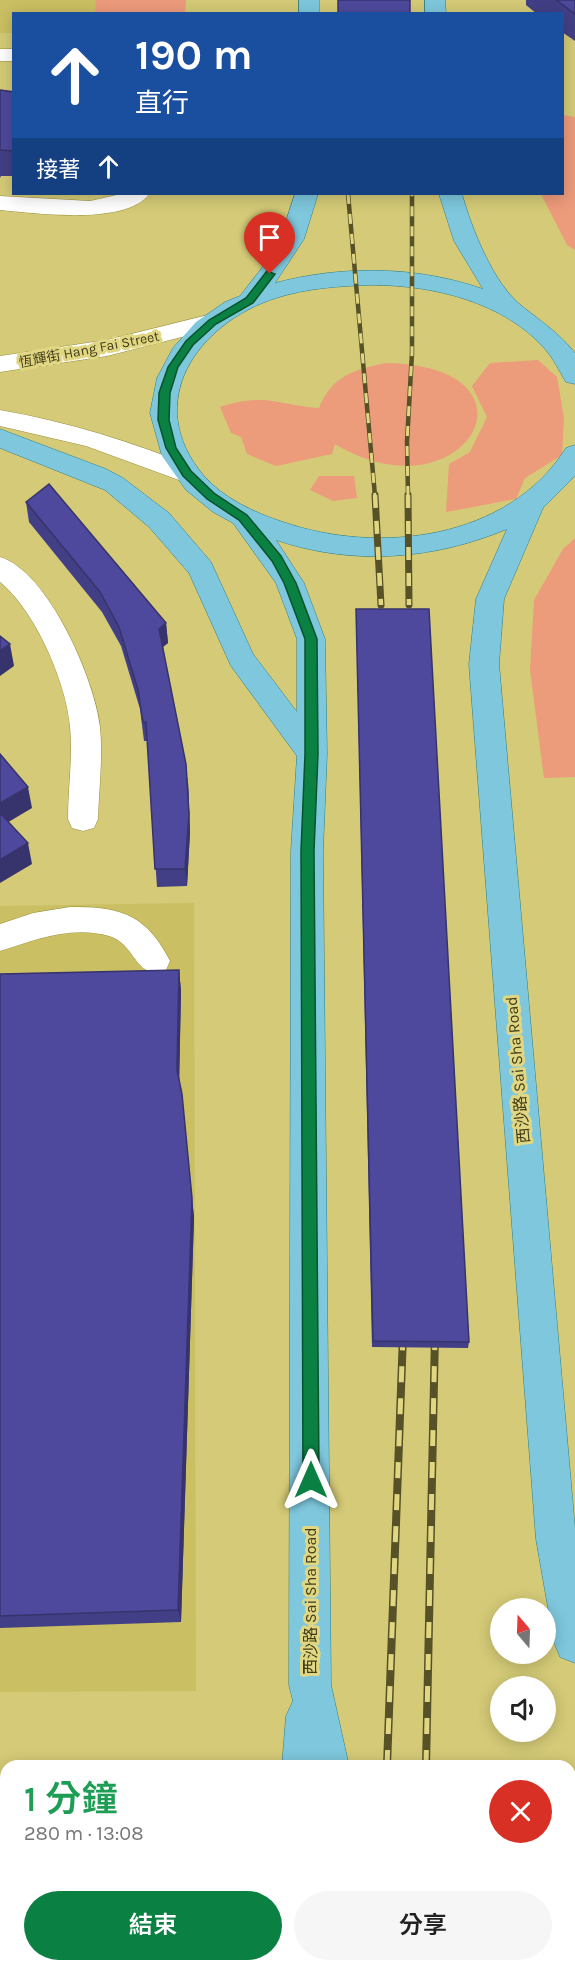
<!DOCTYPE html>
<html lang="zh-TW">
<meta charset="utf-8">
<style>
body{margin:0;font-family:Karla,"Noto Sans TC",sans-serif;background:#f6f6f6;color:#222;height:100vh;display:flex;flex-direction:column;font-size:22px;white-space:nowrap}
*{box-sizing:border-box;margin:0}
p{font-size:20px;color:#767676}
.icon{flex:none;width:33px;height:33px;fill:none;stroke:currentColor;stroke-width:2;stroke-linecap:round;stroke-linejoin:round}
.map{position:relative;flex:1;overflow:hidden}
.drawer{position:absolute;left:0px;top:1760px;width:576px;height:212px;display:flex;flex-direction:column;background:#fff;border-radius:18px 18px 0 0;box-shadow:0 3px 15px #0003}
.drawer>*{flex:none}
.banner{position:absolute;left:12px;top:12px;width:552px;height:183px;border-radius:0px;box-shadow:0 3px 15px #0003;background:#1a4fa0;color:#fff;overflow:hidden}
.needle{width:39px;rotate:341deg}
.tools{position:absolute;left:490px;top:1598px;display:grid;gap:12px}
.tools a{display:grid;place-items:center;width:66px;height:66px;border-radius:50%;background:#fff;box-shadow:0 3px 15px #0003;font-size:30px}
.pin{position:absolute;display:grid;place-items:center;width:51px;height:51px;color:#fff;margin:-62px -26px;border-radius:50% 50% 50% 0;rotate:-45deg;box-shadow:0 0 6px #0007}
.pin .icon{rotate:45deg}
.me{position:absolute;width:66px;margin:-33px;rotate:0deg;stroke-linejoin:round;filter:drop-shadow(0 0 4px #0008)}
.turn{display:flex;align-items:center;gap:21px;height:126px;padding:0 24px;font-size:27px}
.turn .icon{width:78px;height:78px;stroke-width:2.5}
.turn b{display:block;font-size:42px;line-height:51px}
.then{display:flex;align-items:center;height:57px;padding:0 24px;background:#0003;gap:12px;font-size:22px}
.round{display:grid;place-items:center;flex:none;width:63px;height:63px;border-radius:32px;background:#f6f6f6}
.headline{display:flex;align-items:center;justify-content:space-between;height:102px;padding:0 24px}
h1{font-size:36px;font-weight:600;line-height:45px;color:#1e9e55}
.action{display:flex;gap:12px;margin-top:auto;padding:12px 24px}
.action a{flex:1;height:69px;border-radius:36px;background:#0b8043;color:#fff;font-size:24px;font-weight:600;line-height:69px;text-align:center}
.action a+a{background:#f6f6f6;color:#222}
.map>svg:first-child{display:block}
</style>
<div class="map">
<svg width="575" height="1970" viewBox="0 0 575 1970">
<rect width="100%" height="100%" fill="#d4ca77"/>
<path fill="#cabf62" d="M0 0H186L185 13 14 14 13 33H0Z
M194 903 196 1691 0 1692V906Z"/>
<path fill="#ec9b7b" d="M96 0H186L185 13 95 14Z
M563 115 575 117V250L567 245 541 194H562Z
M538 360 557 377 564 418 562 455 525 478 516 499 446 512 449 464 470 452 487 417 472 386 490 363Z
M386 363C553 366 464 522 335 444L332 454 276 466 247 454 241 437 231 433 220 407C265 392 277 405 319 408 332 376 353 370 386 363Z
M319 476H354L357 498 333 501 310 490Z
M575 538V777L544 778 530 670 534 600 563 549Z"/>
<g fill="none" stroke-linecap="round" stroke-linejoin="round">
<g stroke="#998f3c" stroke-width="1">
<path id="minor" d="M0 49H14V61H0Z
M121 194H149C126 226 34 213 0 210V196L90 201Z
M212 314 221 317 224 322 221 327 107 356 0 372V356L107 340Z
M0 410C68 422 133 442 196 468L200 474 196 480 187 483 86 446 0 426Z
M0 557C48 571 95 680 100 727 103 757 99 788 98 819L94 828 83 831 72 828 68 819C68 788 73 757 70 726 66 682 35 610 0 582Z
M70 907C120 906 147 915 170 961L166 970C134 981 137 944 109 936 72 925 34 940 0 951V924L33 913Z"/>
</g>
<g stroke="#307e88" stroke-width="1">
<path id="major" d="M299 0H319V14H299Z
M425 0H445L446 14H425Z
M295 194H318L304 239 275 283C343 265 417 266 483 289L454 241 439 194H462C472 229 493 284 523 307 542 322 559 333 575 353V384L566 382C559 371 554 359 545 349 504 302 433 285 372 285 340 286 307 288 276 298 198 323 141 402 204 476 223 498 255 513 283 522 379 555 508 540 566 448L575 445V476L543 508 504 599 499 664 575 1528V1663L560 1657 554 1642 536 1539 469 664 476 599 507 529C433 560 352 566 276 540L304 583 325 639 327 754 323 851 331 1685 349 1766H282L286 1716 293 1701 289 1685 291 851 297 756 231 666 189 573 149 527 105 490 0 448V429L106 469 123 478 169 513 211 562 253 654 297 712V639L276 583 233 523 213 512 186 490 162 456 150 413 157 378 173 348 196 322 225 302 240 296 261 269 280 239Z
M272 1965H318V1970H272Z
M346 1965H392L393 1970H347Z"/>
</g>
<use href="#minor" fill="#fff" fill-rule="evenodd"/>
<use href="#major" fill="#7ec7dc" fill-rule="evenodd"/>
<g stroke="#565127" stroke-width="4.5">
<path id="rail-far2" d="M348 194 375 496
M408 496 407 442 412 353V194"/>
</g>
<g stroke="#565127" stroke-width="7">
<path id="rail-far1" d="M375 495 381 605
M408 495 409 605"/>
</g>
<g stroke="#565127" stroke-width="8">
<path id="rail" d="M387 1766 403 1335
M426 1766 435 1334
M420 1965V1970
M378 1970 379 1965"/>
</g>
<use href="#rail-far2" stroke="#e1d783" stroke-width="3" stroke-dasharray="10" stroke-linecap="butt"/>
<use href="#rail-far1" stroke="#e1d783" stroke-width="4.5" stroke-dasharray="13" stroke-linecap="butt"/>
<use href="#rail" stroke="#e1d783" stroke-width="5" stroke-dasharray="16" stroke-linecap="butt"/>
</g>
<path fill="#433f86" d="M526 0H575V41L562 32V14H537L526 5Z
M0 90 14 92V176H1L0 178Z
M26 502 166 623 168 643 163 647 188 782 190 832 187 886 157 887 147 741H144L140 709 121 646 102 612 29 522Z
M356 609 469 1342 468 1348 372 1347Z
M179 970 181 991 179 1081 194 1217 181 1622 0 1628V974Z"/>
<path fill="#37336d" d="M166 623 168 643 161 648 159 629Z
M10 644 14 666 0 676V651Z
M188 782 190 832 187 886 185 869Z
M28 787 32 808 0 827V803Z
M28 843 32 864 0 883V860Z
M179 970 181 991 179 1091 177 1070Z
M192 1198 194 1217 181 1622 178 1610Z"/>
<path fill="#4e499c" stroke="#37336d" stroke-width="1.5" d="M338 0H410V14H338Z
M556 0H575V14Z
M0 90 14 92V151L0 150Z
M49 484 166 623 159 629 186 764 189 814 185 869H155L146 722H143L138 690 119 627 100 592 26 502Z
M356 609H429L469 1342 373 1341Z
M0 636 10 644 0 651Z
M0 754 28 787 0 803Z
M0 813 28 843 0 860Z
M179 970 177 1070 182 1094 192 1198 178 1610 0 1616V974Z"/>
<path fill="#0b8043" stroke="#07532c" stroke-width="1.5" d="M267 271 275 274 253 303 216 324 193 345 178 367 170 393 169 420 176 448 191 471 215 494 247 515 281 556 296 583 317 639 318 754 314 851 319 1480 317 1486 311 1488 305 1486 303 1480 301 851 305 754V639L284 583 272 561 239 520 207 499 183 476 166 448 158 420 159 393 168 367 186 341 209 320 246 298Z"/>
<g text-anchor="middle" stroke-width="6" stroke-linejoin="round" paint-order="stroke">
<g font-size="14" fill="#403c19" stroke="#e1d783">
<text transform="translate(89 349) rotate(-11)" y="5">恆輝街 Hang Fai Street</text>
</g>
<g font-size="16" fill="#403c19" stroke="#e1d783">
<text transform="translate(517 1070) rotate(-95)" y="6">西沙路 Sai Sha Road</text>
<text transform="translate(310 1601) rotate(-90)" y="6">西沙路 Sai Sha Road</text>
</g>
</g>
</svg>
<div class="tools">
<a><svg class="needle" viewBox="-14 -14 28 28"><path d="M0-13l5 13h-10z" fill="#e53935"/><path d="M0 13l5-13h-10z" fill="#767676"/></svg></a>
<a><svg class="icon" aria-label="sound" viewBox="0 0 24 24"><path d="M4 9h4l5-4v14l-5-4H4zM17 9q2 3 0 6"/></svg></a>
</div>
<div class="pin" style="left:270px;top:274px;background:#d93025"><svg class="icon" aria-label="arrive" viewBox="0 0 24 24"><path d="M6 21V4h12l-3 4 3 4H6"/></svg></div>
<svg class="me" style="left:311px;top:1480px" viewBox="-20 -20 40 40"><path d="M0-17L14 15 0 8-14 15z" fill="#0b8043" stroke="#fff" stroke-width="4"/></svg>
<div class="banner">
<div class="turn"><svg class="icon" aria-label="ahead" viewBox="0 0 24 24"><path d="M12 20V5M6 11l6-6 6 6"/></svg><div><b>190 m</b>直行</div></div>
<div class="then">接著<svg class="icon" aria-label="ahead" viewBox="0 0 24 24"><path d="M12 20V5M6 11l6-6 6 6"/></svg></div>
</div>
<section class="drawer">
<div class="headline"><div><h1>1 分鐘</h1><p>280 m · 13:08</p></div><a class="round" style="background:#d93025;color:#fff"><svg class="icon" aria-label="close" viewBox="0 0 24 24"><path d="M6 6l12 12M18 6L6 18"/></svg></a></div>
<div class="action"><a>結束</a><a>分享</a></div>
</section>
</div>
